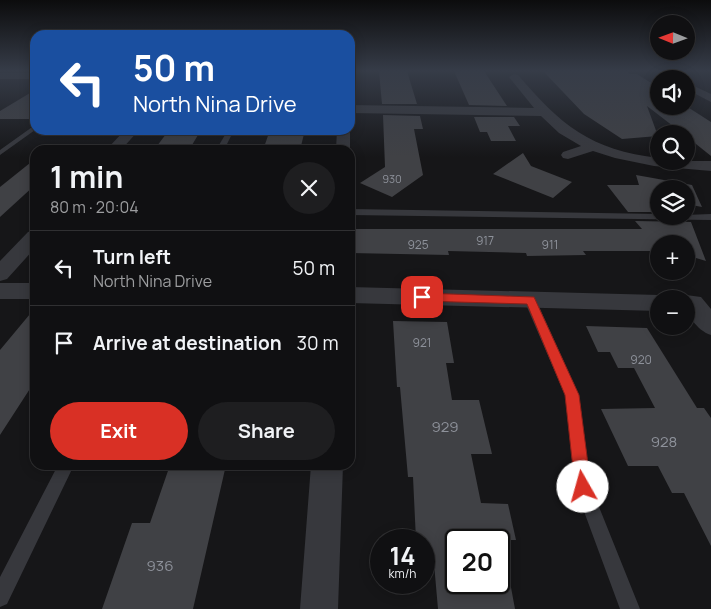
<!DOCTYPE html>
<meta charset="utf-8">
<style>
body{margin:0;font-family:Manrope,sans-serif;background:#1e1e20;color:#f1f3f6;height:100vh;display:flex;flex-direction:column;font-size:19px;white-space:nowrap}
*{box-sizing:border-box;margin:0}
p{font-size:16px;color:#9c9d9f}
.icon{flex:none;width:28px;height:28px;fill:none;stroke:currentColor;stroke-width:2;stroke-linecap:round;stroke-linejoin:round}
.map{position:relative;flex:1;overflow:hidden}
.panel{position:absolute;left:30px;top:145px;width:325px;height:325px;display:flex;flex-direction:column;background:#101012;border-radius:15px;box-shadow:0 2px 12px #0003,0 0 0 1px #303032}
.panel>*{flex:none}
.hud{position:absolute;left:30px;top:30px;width:325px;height:105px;border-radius:15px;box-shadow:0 2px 12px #0003,0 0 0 1px #303032;background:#1a4fa0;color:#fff;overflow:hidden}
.needle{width:32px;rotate:271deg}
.tools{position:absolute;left:650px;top:15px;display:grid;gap:10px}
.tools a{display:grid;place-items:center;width:45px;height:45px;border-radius:50%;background:#101012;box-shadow:0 2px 12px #0003,0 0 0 1px #303032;font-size:25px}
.speed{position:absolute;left:370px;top:529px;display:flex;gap:10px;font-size:25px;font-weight:700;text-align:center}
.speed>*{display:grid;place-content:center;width:65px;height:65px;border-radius:50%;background:#101012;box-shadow:0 2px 12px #0003,0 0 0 1px #303032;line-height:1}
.speed small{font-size:12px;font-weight:400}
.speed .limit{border:2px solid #111;border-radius:8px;background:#fff;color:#111}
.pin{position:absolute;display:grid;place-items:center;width:42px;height:42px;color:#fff;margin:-21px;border-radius:10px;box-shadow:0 2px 8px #0006}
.me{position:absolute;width:55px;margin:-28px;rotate:353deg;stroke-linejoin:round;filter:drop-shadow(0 0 4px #0008)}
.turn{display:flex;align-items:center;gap:18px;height:105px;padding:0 20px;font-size:22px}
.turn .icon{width:65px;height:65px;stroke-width:2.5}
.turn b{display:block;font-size:35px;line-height:42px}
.round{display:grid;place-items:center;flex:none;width:52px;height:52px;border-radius:26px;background:#1e1e20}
.headline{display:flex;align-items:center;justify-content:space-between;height:85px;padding:0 20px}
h1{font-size:30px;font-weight:700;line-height:38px}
.cta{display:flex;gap:10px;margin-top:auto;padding:10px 20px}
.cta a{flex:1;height:58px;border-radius:30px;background:#d93025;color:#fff;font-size:20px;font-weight:700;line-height:58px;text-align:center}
.cta a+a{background:#1e1e20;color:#f1f3f6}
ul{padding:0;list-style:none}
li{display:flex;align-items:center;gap:15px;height:75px;padding:0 20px;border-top:1px solid #303032}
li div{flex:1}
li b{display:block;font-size:19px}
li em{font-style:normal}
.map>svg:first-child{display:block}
</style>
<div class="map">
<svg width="711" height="609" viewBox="0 0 711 609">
<rect width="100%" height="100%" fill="#161618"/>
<path fill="#404145" d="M379 71H407L417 104H382Z
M454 71H484L507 106 469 105Z
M543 71H627L630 74H637L659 88V106H686L711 122V156L686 136V133H682L647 106 658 136 622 139 584 114Z
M35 90V119H0V111Z
M383 115 420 116 423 129H414L423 175 392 197 360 183 385 167Z
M474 117H514L520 126H508L516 141H491L487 132H480Z
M169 130H201L189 150H154Z
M270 130H305L300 150H263Z
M523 153 531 166 572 182 553 198 493 174Z
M35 159V185L0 217V187Z
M636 175 692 185 702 207 686 204V189H659V212H628L607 185H639Z
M635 221 691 222 706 261 686 255V244H659V251H583L586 255 527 256 526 253 448 251 449 255 350 253V229H642Z
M35 308V381L0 435V350Z
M393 321 447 322 454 363H446L452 400H479L492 454H471L481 503 508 504 516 540H456V582H510L515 609H438L433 552H424V540H416L413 477H408L400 387H397Z
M586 326 647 328 697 408H704L711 418V546L684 493H672L658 466H628L601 409 655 408 634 368H618L610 352H598Z
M170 465H226L193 609H102L132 523H150Z"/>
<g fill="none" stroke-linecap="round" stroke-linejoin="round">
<path fill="#37383d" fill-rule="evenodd" d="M35 125V130L0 155V150Z
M228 130H234L224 150H216Z
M350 209 659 214V216L711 214V220L350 215Z
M530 296 536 300 579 395 591 487 640 609H620L575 487 565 395 524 300Z
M58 465H74L7 604 0 607V577Z"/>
<path fill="#37383d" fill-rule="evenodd" d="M0 73H35V79H0Z
M514 74 518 75C561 125 590 150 659 158V161H711V171L654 166 615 158 593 151 568 159 563 158 561 155 563 152 581 146 559 133 541 116 350 113V105L534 108 509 77Z
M694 86 711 94V102L690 91 689 89Z
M350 129V150H336L337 130Z
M125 130H139L121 150H106Z
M35 230V248L7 279 0 281V261L28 232Z
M0 283H35V299H0Z
M350 287 659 295 668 299H659V311L350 303Z
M686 295 701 297 711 309V335C696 330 686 314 686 299H677Z
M311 465H343L338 609H300Z"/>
</g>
<linearGradient id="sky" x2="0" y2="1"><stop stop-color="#0c0c0d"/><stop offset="0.45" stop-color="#363c48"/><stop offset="1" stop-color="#363c48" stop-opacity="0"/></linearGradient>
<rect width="711" height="157" fill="url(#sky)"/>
<path fill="#d93025" stroke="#8d1f18" d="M422 293 534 297 579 395 591 487 589 493 583 496 577 493 575 487 565 395 527 304 422 301 417 297Z"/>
<g text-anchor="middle" stroke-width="4" stroke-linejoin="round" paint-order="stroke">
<g font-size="11" fill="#8e929b">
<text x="392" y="183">930</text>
</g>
<g font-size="12" fill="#8e929b">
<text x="485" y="245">917</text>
<text x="418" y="249">925</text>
<text x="550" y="249">911</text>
<text x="422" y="347">921</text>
<text x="641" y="364">920</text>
</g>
<g font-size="15" fill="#8e929b">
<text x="445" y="432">929</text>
<text x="664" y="447">928</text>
<text x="160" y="571">936</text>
</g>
</g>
</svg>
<div class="tools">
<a><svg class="needle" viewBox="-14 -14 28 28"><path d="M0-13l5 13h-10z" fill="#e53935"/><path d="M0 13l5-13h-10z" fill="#9c9d9f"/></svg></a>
<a><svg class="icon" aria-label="sound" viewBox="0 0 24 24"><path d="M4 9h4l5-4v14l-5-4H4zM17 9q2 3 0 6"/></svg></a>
<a><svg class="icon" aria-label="search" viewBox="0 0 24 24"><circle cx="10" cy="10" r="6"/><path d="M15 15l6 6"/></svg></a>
<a><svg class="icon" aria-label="layers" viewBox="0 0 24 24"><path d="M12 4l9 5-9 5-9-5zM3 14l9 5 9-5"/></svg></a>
<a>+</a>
<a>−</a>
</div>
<div class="speed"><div>14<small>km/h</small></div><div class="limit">20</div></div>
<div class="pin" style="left:422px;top:297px;background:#d93025"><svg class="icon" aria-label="arrive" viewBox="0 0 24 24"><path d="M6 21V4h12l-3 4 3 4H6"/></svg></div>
<svg class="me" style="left:583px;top:487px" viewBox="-20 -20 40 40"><circle r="19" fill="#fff"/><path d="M0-13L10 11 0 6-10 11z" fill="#d93025"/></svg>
<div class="hud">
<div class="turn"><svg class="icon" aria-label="left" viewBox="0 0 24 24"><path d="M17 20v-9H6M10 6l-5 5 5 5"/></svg><div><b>50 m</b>North Nina Drive</div></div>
</div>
<section class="panel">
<div class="headline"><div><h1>1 min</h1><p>80 m · 20:04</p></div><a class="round"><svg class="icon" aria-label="close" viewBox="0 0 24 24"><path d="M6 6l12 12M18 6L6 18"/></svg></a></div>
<ul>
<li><svg class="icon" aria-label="left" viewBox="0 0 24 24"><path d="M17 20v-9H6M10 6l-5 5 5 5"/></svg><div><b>Turn left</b><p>North Nina Drive</p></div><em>50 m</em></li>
<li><svg class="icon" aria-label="arrive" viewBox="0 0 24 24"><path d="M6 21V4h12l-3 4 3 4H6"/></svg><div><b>Arrive at destination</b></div><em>30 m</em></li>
</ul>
<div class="cta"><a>Exit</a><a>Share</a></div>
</section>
</div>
